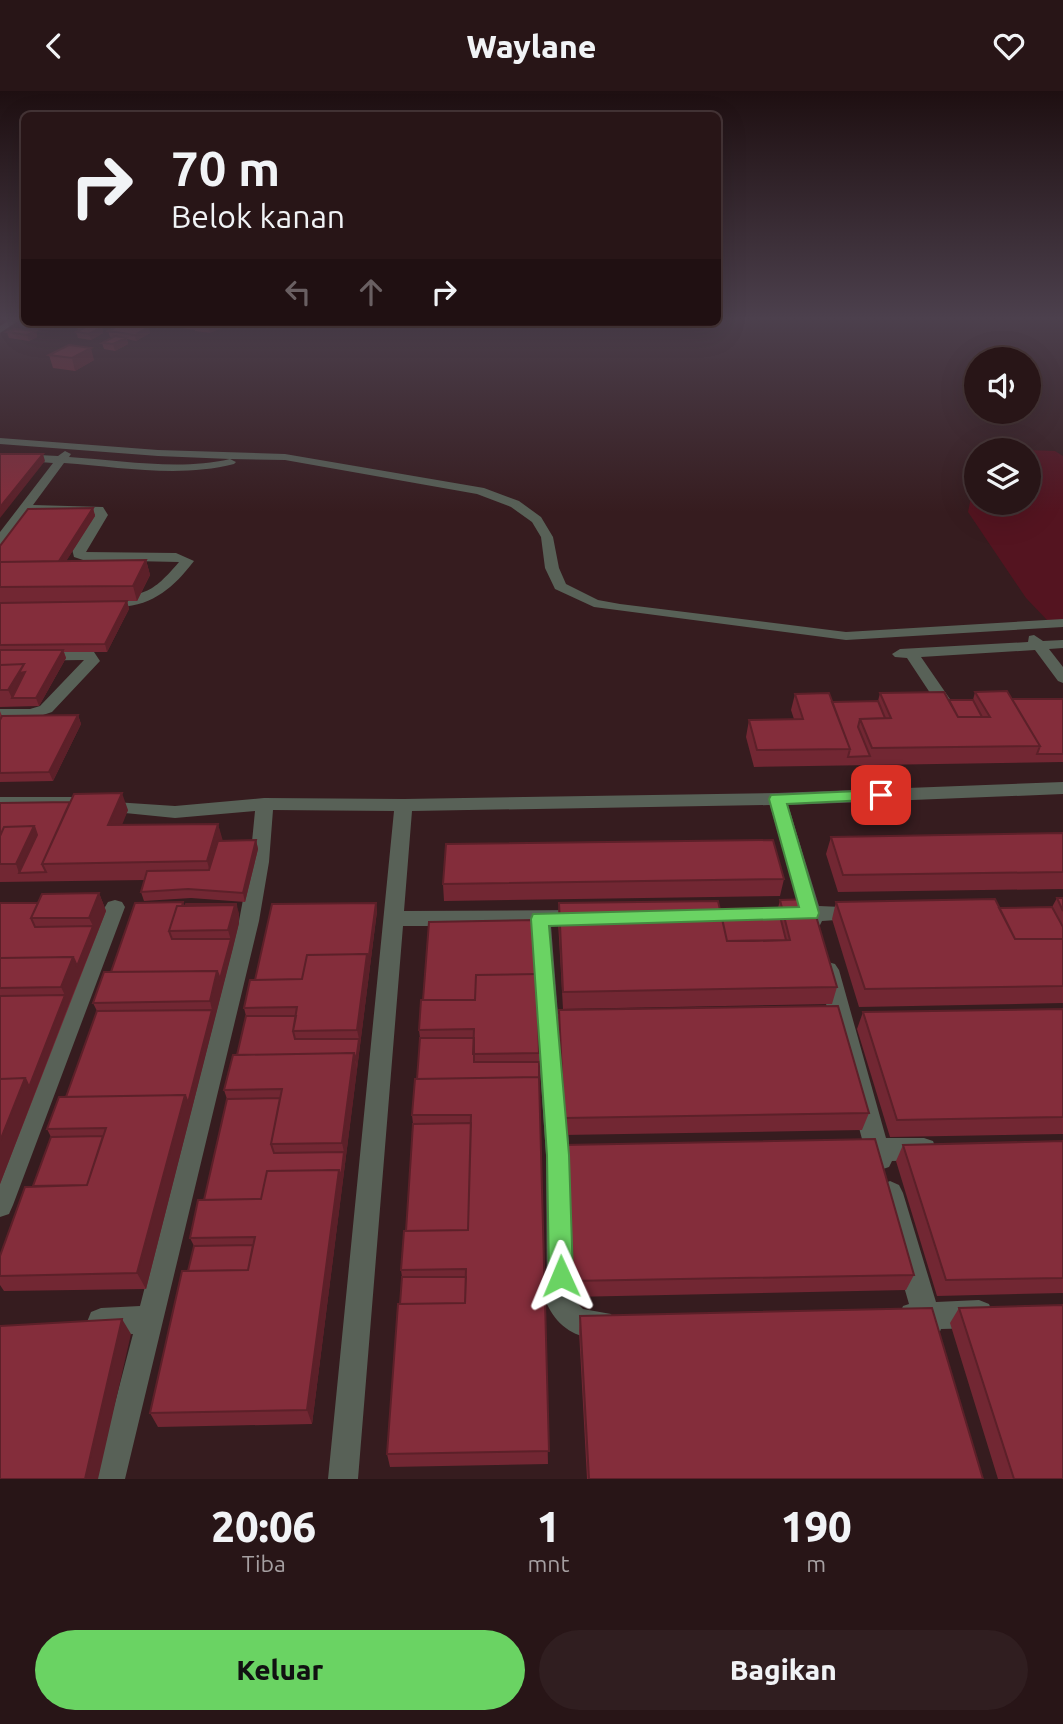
<!DOCTYPE html>
<html lang="id">
<style>
body{margin:0;font-family:Ubuntu,sans-serif;background:#301e20;color:#f1f3f6;height:100vh;display:flex;flex-direction:column;font-size:26px;white-space:nowrap}
*{box-sizing:border-box;margin:0}
p{font-size:23px;color:#a59fa1}
.icon{flex:none;width:38px;height:38px;fill:none;stroke:currentColor;stroke-width:2;stroke-linecap:round;stroke-linejoin:round}
.map{position:relative;height:1388px;overflow:hidden}
.side{display:flex;flex-direction:column;background:#281517;flex:1}
.side>*{flex:none}
.top-card{position:absolute;left:21px;top:21px;width:700px;height:214px;border-radius:10px;box-shadow:0 7px 28px #0002,0 0 0 2px #443436;background:#281517;color:#f1f3f6;overflow:hidden}
.fabs{position:absolute;left:964px;top:256px;display:grid;gap:14px}
.fabs a{display:grid;place-items:center;width:77px;height:77px;border-radius:50%;background:#281517;box-shadow:0 7px 28px #0002,0 0 0 2px #443436;font-size:35px}
.pin{position:absolute;display:grid;place-items:center;width:60px;height:60px;color:#fff;margin:-30px;border-radius:14px;box-shadow:0 4px 10px #0006}
.me{position:absolute;width:77px;margin:-38px;rotate:359deg;stroke-linejoin:round;filter:drop-shadow(0 0 5px #0008)}
.turn{display:flex;align-items:center;gap:24px;height:147px;padding:0 35px;font-size:32px}
.turn .icon{width:91px;height:91px;stroke-width:2.5}
.turn b{display:block;font-size:49px;line-height:60px}
.lanes{display:flex;align-items:center;height:66px;padding:0 35px;background:#0003;justify-content:center;gap:35px;direction:ltr}
.lanes .off{opacity:.35}
.eta{display:flex;justify-content:space-evenly;align-items:center;height:119px;text-align:center}
.eta b{font-size:42px;font-weight:800;line-height:49px}
.primary-button{display:flex;gap:14px;margin-top:auto;padding:14px 35px}
.primary-button a{flex:1;height:80px;border-radius:42px;background:#6ad363;color:#111;font-size:28px;font-weight:800;line-height:80px;text-align:center}
.primary-button a+a{background:#301e20;color:#f1f3f6}
header{display:flex;justify-content:space-between;align-items:center;height:91px;padding:0 35px;background:#281517;font-size:32px;font-weight:800}
.map>svg:first-child{display:block}
</style>
<header><svg class="icon" aria-label="back" viewBox="0 0 24 24"><path d="M15 5l-7 7 7 7"/></svg>Waylane<svg class="icon" aria-label="heart" viewBox="0 0 24 24"><path d="M12 20l-8-8c-3-5 5-10 8-4 3-6 11-1 8 4z"/></svg></header>
<div class="map">
<svg width="1063" height="1388" viewBox="0 0 1063 1388">
<rect width="100%" height="100%" fill="#361c1f"/>
<path fill="#541420" d="M1029 359 1055 360 1063 365V529H1047L1026 507 968 421 976 382V411H1029Z"/>
<g fill="none" stroke-linecap="round" stroke-linejoin="round">
<path fill="#586157" fill-rule="evenodd" d="M14 226H24L0 242V235Z
M36 231H46L39 237H33Z
M0 347 158 359 285 363 484 397 519 410 541 426 553 446 559 477 566 493 598 509 620 513 846 541 1063 528V536L846 549 594 516 555 498 545 477 541 446 532 431 511 416 477 403 285 369 230 368 236 371 234 373C180 387 119 376 64 372L33 414 103 416 108 424 86 461 176 462 194 470C174 496 154 514 120 516 112 517 105 518 99 513L101 510C143 500 147 509 179 471L83 469 74 466 72 458 95 423 27 422 5 453 0 454V441L53 372 0 368V362L58 365 65 360 71 363 69 366C120 369 179 380 230 368L158 365 0 353Z
M1034 544 1043 550 1063 549V557L1049 558 1063 576V592L1058 590 1035 559 921 566 952 611 944 616 938 614 907 567 895 566 892 563 900 558 1028 551 1029 545Z
M89 559 94 561 100 570 52 621 31 628H0V618H30L40 615 84 569 0 570V560Z
M1063 691V703L788 714 819 815 864 817 867 822 864 827 822 830 820 834 813 837 794 828 791 823 799 816 770 714 412 720 404 820 580 819 587 822 590 827 587 832 551 835 558 923 588 926 591 932 588 938 560 941 569 1053 594 1056 597 1064 594 1072 571 1075 575 1210 583 1218 611 1223 615 1233 611 1243C584 1254 558 1238 547 1213L546 1064 530 835H403L358 1388H328L394 720 273 719 269 771 259 830 125 1388H95L133 1243 101 1245 91 1241 87 1231 91 1221 101 1217 140 1215 239 830 250 771 255 720 175 727 105 720 96 714 99 710 175 715 264 707 404 708 777 702Z
M0 706H77L86 712 77 718H0Z
M115 809 122 811 125 816 13 1114 9 1123 0 1126V1082L105 816 108 811Z
M828 871 835 873 839 879 886 1047H924L933 1050 936 1058 933 1066 924 1069 892 1070 889 1076 880 1079 871 1076 869 1070 845 1067 842 1059 845 1051 862 1048 817 879 821 873Z
M890 1090 899 1094 903 1102 936 1211 979 1209 989 1213 993 1223 989 1233 979 1237 941 1238 939 1243 929 1247 919 1243 917 1239 903 1235 899 1225 903 1215 909 1213 877 1102 881 1094Z"/>
</g>
<path fill="#722733" d="M80 231H96L97 235 102 236 103 242 91 249 78 247 76 241 80 239H78L77 233Z
M109 231H150L151 234 148 236 150 242 136 250 127 248 128 253 115 260 104 258 102 252 113 246H110L108 240 116 236H110Z
M164 231H227V234L210 242 195 240V239L182 237V236L180 237 165 236Z
M235 231H258L251 236 235 234Z
M36 240 37 246 29 250 9 247 7 241Z
M49 264 94 269 75 280 53 277Z
M93 417 95 425 66 470 146 469 150 484 137 510H127L129 518 107 561H64L66 567 39 615 0 616V455Z
M975 601 1012 608H1063V671L754 676 746 646 749 629 794 628 791 619 795 603 832 611 878 610 880 602 949 609H973Z
M0 620 2 625 78 624 81 633 53 690 0 691Z
M0 712 128 719 121 734 218 733 222 750 256 749 258 758 245 811 191 807 144 810 141 801 145 789 0 791Z
M1063 742V798L838 801 826 763 831 746Z
M784 788 780 805 444 810 443 793Z
M99 802 106 820 0 1093V812H38Z
M1057 807H1063V912L859 916 832 828 836 811 999 817 1052 816Z
M780 809 837 896 832 913 563 918 558 830 559 812 720 818 778 817Z
M183 811 184 815 239 822V832L146 1198 4 1200 0 1194V1165L33 1095 51 1046 47 1038 66 1006 97 920 93 912 111 881Z
M376 812 377 820 312 1333 158 1336 150 1322 188 1180 194 1155 190 1147 204 1109 227 1008 224 999 237 964 246 925 244 917 255 889Z
M421 909 539 962 548 1373 390 1376 387 1363 402 1186 401 1179 406 1140 413 1033 412 1024 417 988 420 947 419 939Z
M1063 918V1043L890 1046 857 938 863 921Z
M559 919 869 1022 862 1039 563 1044 558 937Z
M1063 1050V1202L937 1205 896 1070 903 1054Z
M564 1054 914 1184 906 1199 569 1206 563 1071Z
M959 1217 1063 1388H998L950 1232Z
M580 1225 983 1388H587L579 1240Z"/>
<path fill="#5c2029" d="M145 231H150L151 234 144 238 143 232Z
M220 231H227V234L210 242 209 237Z
M250 231H258L251 236Z
M102 236 103 242 91 249 89 243Z
M148 236 150 242 136 250 135 244Z
M36 240 37 246 29 250 27 244Z
M126 247 128 253 115 260 113 253Z
M91 257 94 269 75 280 72 267Z
M43 363 45 370 0 427V416Z
M93 417 95 425 58 483 56 475Z
M146 469 150 484 137 510 133 495Z
M127 510 129 518 107 561 105 553Z
M63 559 66 567 39 615 36 607Z
M24 573 30 590 12 607 8 599Z
M78 624 81 633 53 690 49 681Z
M122 702 128 719 115 752 108 734Z
M218 733 223 750 212 788 207 770Z
M34 735 41 752 19 782 16 773Z
M256 749 258 758 245 811 243 802Z
M99 802 106 820 69 913 61 896 73 866 93 835 89 827Z
M376 812 377 820 357 979 356 970 359 948 357 939 367 863Z
M236 813 239 822V832L233 857 228 839 235 814Z
M231 848 233 857 146 1198 137 1182 185 1004 212 919 210 910 217 880Z
M65 904 69 913 0 1093V1050L25 987Z
M354 962 357 979 312 1333 307 1319 339 1079 344 1061 342 1052Z
M122 1228 131 1243 98 1388H85Z"/>
<path fill="#842d3b" stroke="#5c2029" stroke-width="2" d="M80 231H95L88 234 77 233Z
M181 231H220L209 237 194 234 197 233Z
M121 233 148 236 135 244 108 240Z
M89 234 102 236 89 243 76 241Z
M15 238 36 240 27 244 7 241Z
M115 245 126 247 113 253 102 252Z
M69 254 91 257 72 267 49 264Z
M0 363H43L0 416Z
M93 417 59 470 0 471V455L28 418Z
M146 469 133 495 0 496V471Z
M127 510 105 553 0 554V512Z
M0 559H63L36 607H12L25 581 19 582 24 573 0 574Z
M24 573 8 599H0V574Z
M1007 600 1040 655 872 657 860 628 891 627 880 602 944 601 958 626H990L975 601Z
M829 602 850 658 757 659 749 629 803 628 795 603Z
M1012 608H1063V663H1037L1040 655Z
M949 609H973L982 626H958Z
M878 610 885 627 860 628 858 636 870 665 848 666 850 658 832 611Z
M78 624 49 681 0 682V629L2 625Z
M122 702 108 734 218 733 207 770 42 773 74 703Z
M70 711 42 773 46 781 19 782 37 744 34 735 4 736 0 745V712Z
M34 735 16 773H0V745L4 736Z
M1063 742V781L843 784 831 746Z
M256 749 243 802 188 798 141 801 147 780 209 779 218 750Z
M773 749 784 788 443 793 446 753Z
M99 802 89 827H31L42 803Z
M1057 807H1063V820Z
M811 808 837 896 563 901 559 812 718 810 727 850H759L790 849 780 809Z
M995 808 1015 848H1063V895L865 898 836 811Z
M183 811 182 815H177L169 840 172 848H231L220 888 217 880 111 881 135 812Z
M0 812H38L31 827 35 836 93 835 77 875 73 866 0 867Z
M376 812 368 872 367 863 307 864 302 888 255 889 272 813Z
M186 813H236L237 823 235 814 185 815Z
M235 814 228 839 169 840 177 815Z
M1052 816 1063 836V848H1015L999 817Z
M778 817 786 849 727 850 720 818Z
M535 829 537 883 476 884 475 909H423L429 831Z
M367 863 357 939 293 940 297 916 244 917 250 889 302 888 307 864Z
M73 866 61 896 0 897V867Z
M217 880 210 910 93 912 104 881Z
M537 883 539 962 473 963 474 938 419 939 421 909H475L476 884Z
M65 904 29 996 25 987 0 988V905Z
M838 915 869 1022 564 1027 559 919Z
M1063 918V1026L897 1029 863 921Z
M212 919 188 1012 185 1004 66 1006 97 920Z
M246 925H296L293 940 295 948H359L356 970 354 962 237 964Z
M420 947H474V971H539V986L417 988Z
M354 962 342 1052 271 1053 282 998 224 999 233 964Z
M539 986 549 1360 387 1363 398 1213 465 1212 466 1178 401 1179 404 1140 468 1139 471 1024H412L415 988Z
M25 987 0 1050V988Z
M185 1004 137 1182 0 1185V1165L25 1096 87 1094 106 1037 47 1038 59 1006Z
M280 1007 271 1053 274 1062 344 1061 341 1087 339 1079 267 1080 261 1108 204 1109 227 1008Z
M471 1032 468 1139 406 1140 413 1033Z
M103 1045 87 1094 33 1095 51 1046Z
M875 1048 914 1184 570 1190 564 1054Z
M1063 1050V1187L946 1189 903 1054Z
M339 1079 307 1319 150 1322 182 1180 248 1179 255 1146 190 1147 198 1109 261 1108 267 1080Z
M253 1154 248 1179 188 1180 194 1155Z
M402 1186H466L465 1212 400 1213Z
M1063 1214V1388H1014L959 1217Z
M932 1217 983 1388H589L580 1225Z
M122 1228 85 1388H0V1235Z"/>
<linearGradient id="sky" x2="0" y2="1"><stop stop-color="#1e0f11"/><stop offset="0.54" stop-color="#4c404d"/><stop offset="1" stop-color="#4c404d" stop-opacity="0"/></linearGradient>
<rect width="1063" height="421" fill="url(#sky)"/>
<path fill="#6ad363" stroke="#458940" stroke-width="2" d="M881 699 887 700V708L787 713 819 822 817 827 549 835 569 1064 573 1185 570 1194 561 1198 552 1194 549 1185 547 1064 531 828 533 823 799 816 769 708 771 704Z"/>
</svg>
<div class="fabs">
<a><svg class="icon" aria-label="sound" viewBox="0 0 24 24"><path d="M4 9h4l5-4v14l-5-4H4zM17 9q2 3 0 6"/></svg></a>
<a><svg class="icon" aria-label="layers" viewBox="0 0 24 24"><path d="M12 4l9 5-9 5-9-5zM3 14l9 5 9-5"/></svg></a>
</div>
<div class="pin" style="left:881px;top:704px;background:#d93025"><svg class="icon" aria-label="arrive" viewBox="0 0 24 24"><path d="M6 21V4h12l-3 4 3 4H6"/></svg></div>
<svg class="me" style="left:561px;top:1185px" viewBox="-20 -20 40 40"><path d="M0-17L14 15 0 8-14 15z" fill="#6ad363" stroke="#fff" stroke-width="4"/></svg>
<div class="top-card">
<div class="turn"><svg class="icon" aria-label="right" viewBox="0 0 24 24"><path d="M7 20v-9h11M14 6l5 5-5 5"/></svg><div><b>70 m</b>Belok kanan</div></div>
<div class="lanes"><svg class="icon off" aria-label="left" viewBox="0 0 24 24"><path d="M17 20v-9H6M10 6l-5 5 5 5"/></svg><svg class="icon off" aria-label="ahead" viewBox="0 0 24 24"><path d="M12 20V5M6 11l6-6 6 6"/></svg><svg class="icon" aria-label="right" viewBox="0 0 24 24"><path d="M7 20v-9h11M14 6l5 5-5 5"/></svg></div>
</div>
</div>
<section class="side">
<div class="eta">
<div><b>20:06</b><p>Tiba</p></div>
<div><b>1</b><p>mnt</p></div>
<div><b>190</b><p>m</p></div>
</div>
<div class="primary-button"><a>Keluar</a><a>Bagikan</a></div>
</section>
